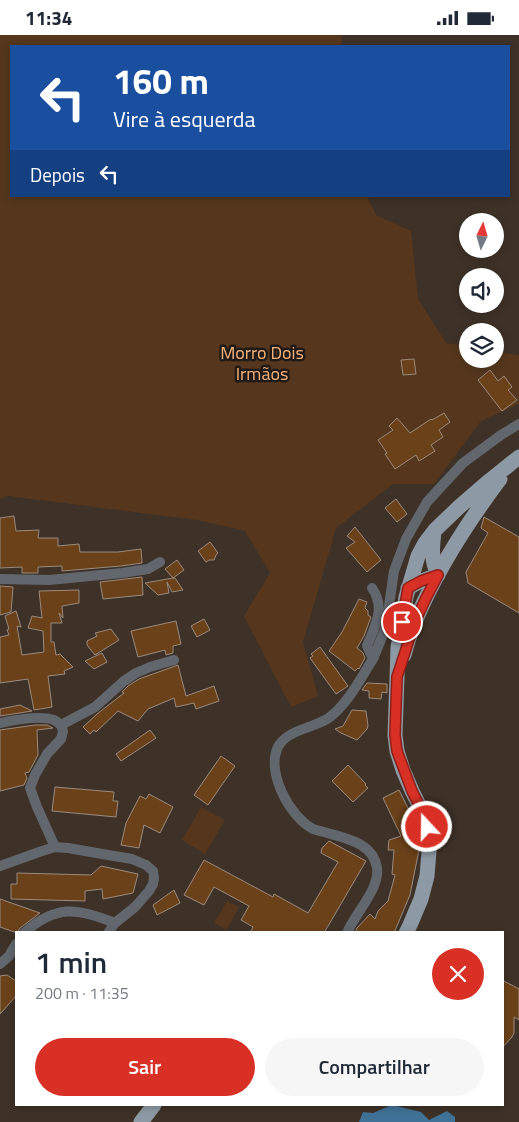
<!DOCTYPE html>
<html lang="pt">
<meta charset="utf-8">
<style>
body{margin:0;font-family:"Titillium Web",sans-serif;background:#f6f6f7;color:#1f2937;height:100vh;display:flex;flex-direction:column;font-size:19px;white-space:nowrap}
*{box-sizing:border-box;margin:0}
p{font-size:16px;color:#747a83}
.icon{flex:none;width:28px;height:28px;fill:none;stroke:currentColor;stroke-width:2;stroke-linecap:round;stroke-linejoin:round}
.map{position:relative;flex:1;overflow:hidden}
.sheet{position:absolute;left:15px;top:896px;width:489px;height:175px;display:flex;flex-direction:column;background:#fff;border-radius:0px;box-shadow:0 2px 8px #0003}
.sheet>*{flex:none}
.guide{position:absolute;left:10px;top:10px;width:500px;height:152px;border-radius:0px;box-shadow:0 2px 8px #0003;background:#1a4fa0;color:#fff;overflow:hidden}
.needle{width:32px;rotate:5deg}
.buttons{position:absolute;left:459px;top:178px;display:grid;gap:10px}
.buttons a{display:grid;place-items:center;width:45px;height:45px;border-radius:50%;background:#fff;box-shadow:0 2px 8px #0003;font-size:25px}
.pin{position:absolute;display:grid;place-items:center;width:42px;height:42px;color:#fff;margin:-21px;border:2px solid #fff;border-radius:50%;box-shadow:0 1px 5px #0007}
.me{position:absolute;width:55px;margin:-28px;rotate:339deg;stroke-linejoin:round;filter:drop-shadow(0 0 4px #0008)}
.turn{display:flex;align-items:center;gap:18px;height:105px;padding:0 20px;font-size:22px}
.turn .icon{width:65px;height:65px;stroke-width:2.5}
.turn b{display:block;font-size:35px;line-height:42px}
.then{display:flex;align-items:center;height:48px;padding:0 20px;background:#0003;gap:10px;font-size:19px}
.round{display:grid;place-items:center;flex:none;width:52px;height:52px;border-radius:26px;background:#f6f6f7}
.summary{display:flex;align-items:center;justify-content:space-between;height:85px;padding:0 20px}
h1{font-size:30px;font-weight:600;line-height:38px}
.cta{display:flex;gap:10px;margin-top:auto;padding:10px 20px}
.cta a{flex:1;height:58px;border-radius:30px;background:#d93025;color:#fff;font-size:20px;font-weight:600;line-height:58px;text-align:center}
.cta a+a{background:#f6f6f7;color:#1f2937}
.status{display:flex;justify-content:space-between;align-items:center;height:35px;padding:0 25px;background:#fff;direction:ltr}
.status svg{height:14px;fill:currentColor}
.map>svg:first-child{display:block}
</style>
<div class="status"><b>11:34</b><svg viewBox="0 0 49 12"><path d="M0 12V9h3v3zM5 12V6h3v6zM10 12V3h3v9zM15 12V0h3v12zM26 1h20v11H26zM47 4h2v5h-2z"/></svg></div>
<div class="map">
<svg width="519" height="1087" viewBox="0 0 519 1087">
<rect width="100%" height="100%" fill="#3e3127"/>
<path fill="#56371d" d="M0 0H342L341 11H11V161H367L376 180 411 196 418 264 446 308 467 311 468 324H495V316L519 320V369L481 386 434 449H393L336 493 303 607 318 661 291 672 244 581 270 538 245 496 197 485 8 461 0 464Z
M201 772 225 785 205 819 182 805Z
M227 866 239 872 226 895 214 888Z"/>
<path fill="#407297" d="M392 1070 421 1077 429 1085 447 1076 455 1082V1087H359L363 1077 373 1078Z"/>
<path fill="#6b4119" stroke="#9a8b7f" d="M414 324 416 339 403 340 401 325Z
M490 335 498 346 504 341 512 352 508 355 517 365 502 376 478 345Z
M444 378 450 387 439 395 443 402 431 410 435 416 419 426 416 420 395 434 385 419 387 418 378 405 393 395 389 391 397 383 410 398 431 384 432 385Z
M396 464 407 479 397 487 385 473Z
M14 481 16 496 39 495 38 503H58V511L79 509 80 517H118L141 514 142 527V528L121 531 62 536V531L38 532V538H22V532L0 533V483Z
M484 482 519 502V578L468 548 466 537 488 498 481 493Z
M355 492 381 525 367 537 346 513 355 507 347 501Z
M210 507 218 518 216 520 214 525H209L206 527 198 516Z
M177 525 184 535 173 543 165 534Z
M142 542 143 560 103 564 100 547Z
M173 543H175L183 555 172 557 167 547 169 558 158 560 145 548Z
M0 551 13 552 11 577 0 580Z
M79 555V568L62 571 63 583 59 578 62 588H51V607H54L56 620 60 619 73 632 64 636 65 639 48 641 52 672 34 675 28 644 0 648V602L9 600 7 595 9 594 5 581 16 576 21 592 17 591 22 620 44 617 43 596 28 593 32 581 42 583 39 556Z
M359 564 367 567 365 573 368 576V580L371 582 364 601 357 613 363 618 365 623 359 634 358 633 355 636 329 616 342 597Z
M204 584 210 595 197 602 191 591Z
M176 586 181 609 173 611V618L166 620 165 615 138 622 131 596Z
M111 594 119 605 95 620 87 610V606L97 601 95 598Z
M320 612 348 651 336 659 310 623 313 621 311 619Z
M102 618 107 627 94 634 85 626Z
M178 630 186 661 214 651 219 666 196 674 194 668 176 672 174 663 148 674 138 686 118 676 96 697 94 695 90 699 83 692 97 679 124 658 122 657 128 651 139 644Z
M367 648 387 649V658L382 657 381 664 369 663V656L362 655Z
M20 670 32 676 0 681V674Z
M352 675 366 676 368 691 367 694 357 705 341 698 335 694 343 691Z
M35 690H47L53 693 37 695 38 720 29 737 25 738 27 743 24 750 0 756V695Z
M150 695 156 703 121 726 116 719Z
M221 721 235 731 208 770 194 760Z
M348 730 366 749 365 750 368 753 353 767 332 746Z
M55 752 114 757 113 766H118L116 782 52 776Z
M399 755 417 791 421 805 410 860 394 898H355L357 893 370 879 375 884 378 876 388 866 395 840 392 839 394 815H388L389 805 401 801 383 763Z
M149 759 173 772 160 798 144 790 139 813 121 810 126 788 140 761 146 764Z
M329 806 366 826 324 898H250L253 892 241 885 249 871 214 852 204 870 184 860 204 825 273 862 274 859 308 878 338 827 321 818 322 813Z
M101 831 138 839 133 858 103 864 102 854 85 856V866L11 864V849H17V838L91 840Z
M174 855 180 868 157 880 153 870Z
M0 864 40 878 20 893 17 898 0 892Z
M7 940 16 946V961L0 979V941Z
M502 945 519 954V985L514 982V998L512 1002 502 1013Z"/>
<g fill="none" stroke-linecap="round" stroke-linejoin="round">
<path stroke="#61676d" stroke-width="10" d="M0 544 49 545 122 538 148 534 160 527
M373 624 386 592 394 536 406 504 427 467 463 428 501 400 519 389
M0 688C14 685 41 680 54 685 57 686 59 689 61 690
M61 690 95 672 124 646 136 638 150 632 174 625
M55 812 37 772 30 753 35 740 47 719 61 704 63 696 61 690
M0 831 42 816 55 812 68 813 108 820 132 824 146 830 153 836 154 843 153 849 149 856 135 872 115 888 108 898
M24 898C56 869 78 873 115 888
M347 898C355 878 380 854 377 833 373 807 344 803 324 797 320 796 316 795 313 794 289 781 266 737 278 712 287 694 316 693 330 682 349 667 360 644 373 624L367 611C375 591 386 573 372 553
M0 929 9 921 16 909"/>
<path stroke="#8d99a4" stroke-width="15" d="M408 553 421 546 438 540C431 525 432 513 434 497
M404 620C407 609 410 598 415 587 436 536 467 488 500 444
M406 898 410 890 421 864 427 841 430 804 424 780 412 756 403 735 397 716 395 700 398 613 406 562 418 521 425 508 435 495 459 472 489 446 519 422
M141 1087 154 1070"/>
</g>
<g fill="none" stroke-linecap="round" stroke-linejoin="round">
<g stroke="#8d1f18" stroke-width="12">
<path id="route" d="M402 587 408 553 421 546 438 540 426 563 414 589 397 642 395 700 397 716 412 756 424 780 427 792"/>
</g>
<use href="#route" stroke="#d93025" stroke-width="9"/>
</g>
<g text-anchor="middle" stroke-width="5" stroke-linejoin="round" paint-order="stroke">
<g font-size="18" fill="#fab47b" stroke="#201a16">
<text x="262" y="324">Morro Dois<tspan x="262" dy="21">Irmãos</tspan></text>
</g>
</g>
</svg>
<div class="buttons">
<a><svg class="needle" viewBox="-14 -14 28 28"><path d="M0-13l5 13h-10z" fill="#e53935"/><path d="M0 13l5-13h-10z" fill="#747a83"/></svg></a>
<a><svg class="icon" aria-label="sound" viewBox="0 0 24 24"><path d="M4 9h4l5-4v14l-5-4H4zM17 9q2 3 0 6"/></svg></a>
<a><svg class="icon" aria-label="layers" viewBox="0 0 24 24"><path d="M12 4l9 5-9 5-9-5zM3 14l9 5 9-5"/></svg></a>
</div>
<div class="pin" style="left:402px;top:587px;background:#d93025"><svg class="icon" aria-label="arrive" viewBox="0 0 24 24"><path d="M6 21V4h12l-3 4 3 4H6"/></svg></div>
<svg class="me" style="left:427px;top:792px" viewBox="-20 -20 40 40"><circle r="17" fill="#d93025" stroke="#fff" stroke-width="3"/><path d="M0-11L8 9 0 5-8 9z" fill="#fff"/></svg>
<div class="guide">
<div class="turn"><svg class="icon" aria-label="left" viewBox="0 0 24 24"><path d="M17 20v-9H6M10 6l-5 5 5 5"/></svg><div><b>160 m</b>Vire à esquerda</div></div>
<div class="then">Depois<svg class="icon" aria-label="left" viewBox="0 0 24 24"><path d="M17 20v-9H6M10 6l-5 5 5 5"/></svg></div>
</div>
<section class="sheet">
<div class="summary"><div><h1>1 min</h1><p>200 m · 11:35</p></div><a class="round" style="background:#d93025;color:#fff"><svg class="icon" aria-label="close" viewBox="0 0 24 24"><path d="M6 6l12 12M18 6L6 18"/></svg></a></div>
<div class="cta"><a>Sair</a><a>Compartilhar</a></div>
</section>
</div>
